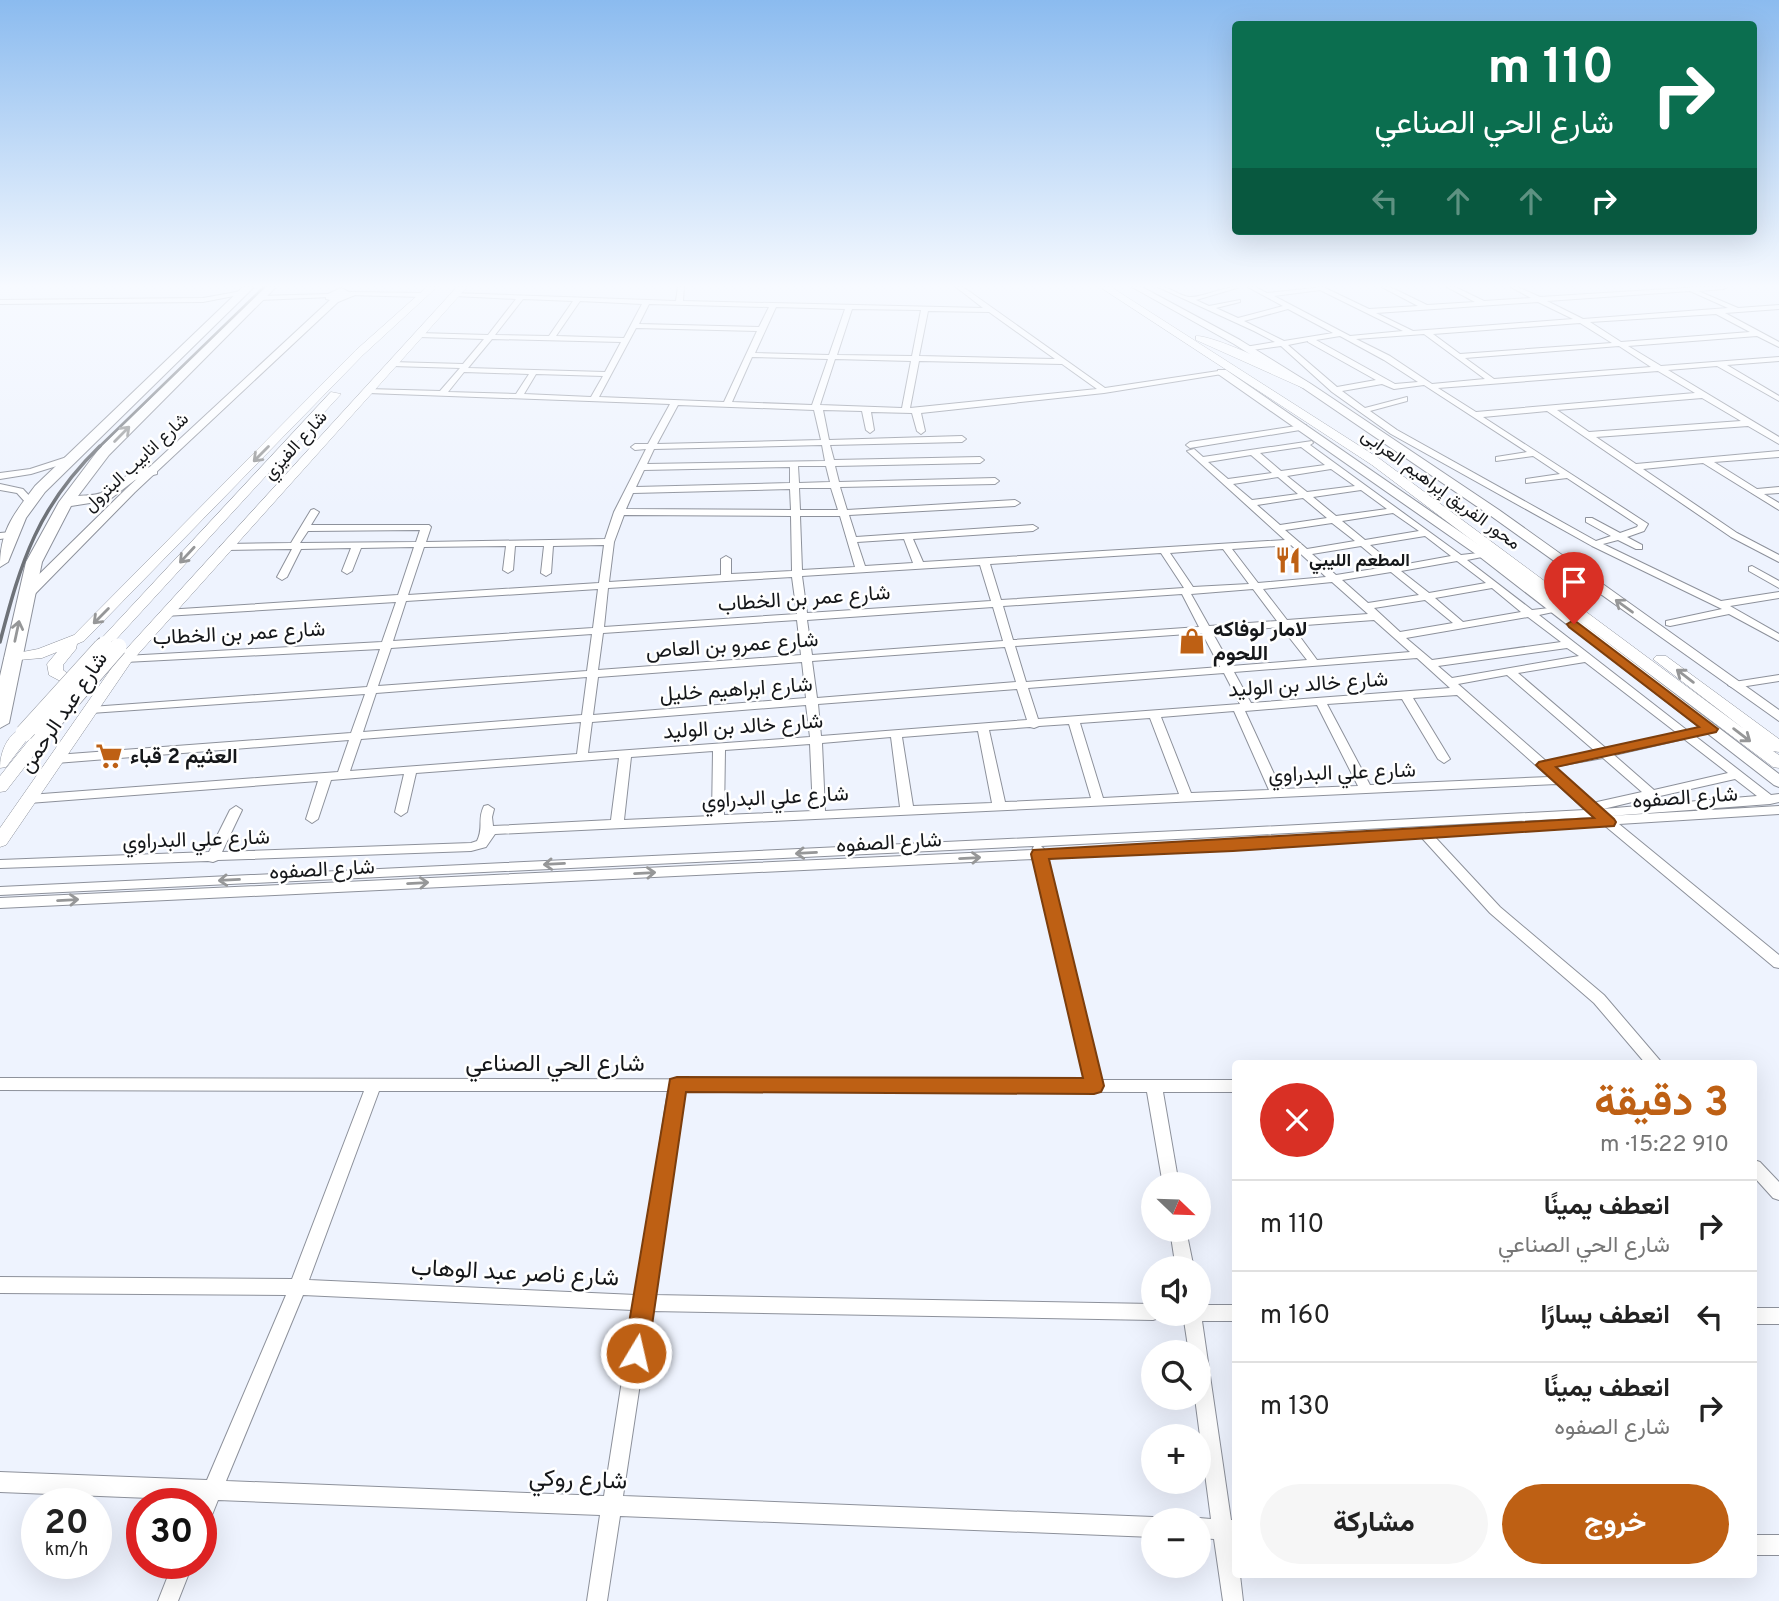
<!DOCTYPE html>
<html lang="ar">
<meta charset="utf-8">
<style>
body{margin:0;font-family:Overpass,Vazirmatn,sans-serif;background:#f6f6f6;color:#222;direction:rtl;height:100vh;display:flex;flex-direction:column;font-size:26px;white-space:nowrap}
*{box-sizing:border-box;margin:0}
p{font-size:23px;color:#767676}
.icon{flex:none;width:38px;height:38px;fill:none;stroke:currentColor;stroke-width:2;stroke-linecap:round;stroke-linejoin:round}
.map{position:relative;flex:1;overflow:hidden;direction:ltr}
.drawer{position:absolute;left:1232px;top:1060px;width:525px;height:518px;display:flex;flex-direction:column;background:#fff;border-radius:7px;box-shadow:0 7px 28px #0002;direction:rtl}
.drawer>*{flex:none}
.top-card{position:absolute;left:1232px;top:21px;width:525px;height:214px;border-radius:7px;box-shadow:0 7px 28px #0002;direction:rtl;background:#0b6e4f;color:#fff;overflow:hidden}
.needle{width:46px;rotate:113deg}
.buttons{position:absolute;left:1141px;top:1172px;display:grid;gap:14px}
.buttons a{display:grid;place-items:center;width:70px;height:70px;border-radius:50%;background:#fff;box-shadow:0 7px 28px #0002;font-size:35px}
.speed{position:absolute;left:21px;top:1488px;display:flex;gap:14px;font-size:35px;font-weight:700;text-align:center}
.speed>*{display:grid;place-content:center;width:91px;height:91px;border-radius:50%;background:#fff;box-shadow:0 7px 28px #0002;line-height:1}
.speed small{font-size:18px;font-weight:400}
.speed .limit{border:10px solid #d22;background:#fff;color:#111}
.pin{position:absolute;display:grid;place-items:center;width:60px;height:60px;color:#fff;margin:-72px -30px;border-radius:50% 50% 50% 0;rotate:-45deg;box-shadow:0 0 7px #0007}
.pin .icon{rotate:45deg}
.me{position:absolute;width:77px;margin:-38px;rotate:9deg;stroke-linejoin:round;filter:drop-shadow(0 0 5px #0008)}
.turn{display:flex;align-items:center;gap:24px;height:147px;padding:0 28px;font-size:32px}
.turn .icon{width:91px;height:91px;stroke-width:2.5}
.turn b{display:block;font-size:49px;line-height:60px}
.lanes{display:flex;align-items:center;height:66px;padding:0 28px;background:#0003;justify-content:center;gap:35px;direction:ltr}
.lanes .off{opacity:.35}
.round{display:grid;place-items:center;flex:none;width:74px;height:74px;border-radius:37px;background:#f6f6f6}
.head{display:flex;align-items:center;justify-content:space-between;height:119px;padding:0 28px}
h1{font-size:42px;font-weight:700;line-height:52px;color:#be6014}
.cta{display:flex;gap:14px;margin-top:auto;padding:14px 28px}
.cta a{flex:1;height:80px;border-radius:42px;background:#be6014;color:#fff;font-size:28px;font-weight:700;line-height:80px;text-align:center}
.cta a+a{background:#f6f6f6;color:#222}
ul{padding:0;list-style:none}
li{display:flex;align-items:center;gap:21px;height:91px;padding:0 28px;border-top:2px solid #e0e0e0}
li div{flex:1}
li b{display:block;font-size:26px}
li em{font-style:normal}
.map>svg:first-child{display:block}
</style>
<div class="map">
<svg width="1779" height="1601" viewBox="0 0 1779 1601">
<rect width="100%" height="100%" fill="#eef3fe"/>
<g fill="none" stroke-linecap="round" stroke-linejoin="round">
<g stroke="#8d919b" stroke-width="2">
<path id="minor" d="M678 287H684L683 301 983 308 956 287H963L1105 388 1225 370V374H1222L1104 393 921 413 925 431 921 434 917 431 912 413 871 412 874 430 870 433 866 430 862 411 823 410 829 440 962 436 966 439 962 442 830 445 834 460 980 457 984 460 980 463 835 466 839 482 995 478 999 481 995 484 840 487 847 510 1015 500 1020 503 1015 506 849 515 856 537 1033 525 1038 528 1033 531 913 539 923 562 1285 540 1187 451 1194 449 1203 457 1312 441 1313 443 1310 445 1461 555 1487 552V556L1467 560 1532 610 1558 607V611L1539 615 1688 731 1711 726 1715 727 1717 729 1715 731 1695 736 1771 795 1779 794V802L1770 804 1609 816 1779 806V814L1619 824 1779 955V968L1774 967 1604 825 1434 836 1500 907 1604 995 1663 1064H1646L1594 1003 1490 913 1421 837 1233 849 1047 858 1100 1080H1236V1092H1163L1179 1185H1163L1147 1092 684 1091 653 1295 1153 1304V1314H1161L1159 1318 1153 1320 651 1311 623 1496 1153 1517 1160 1521H1153V1537L620 1516 607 1601H587L600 1515 218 1500 208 1525 201 1528V1503H197L199 1500 0 1492V1472L207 1480 286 1295 0 1293V1277L292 1279 364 1091 0 1090V1078L1085 1080 1034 859 0 908V898L1032 850 1034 846 0 895V887L1220 829 1585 810 1557 784 495 834 486 847 471 851 218 860 213 862 208 861 0 868V860L209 852 230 810 236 806 242 810 222 852 471 843 477 841C484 827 477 820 484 806L488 805 494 809 492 817 493 826 611 820 619 758 416 773 407 812 401 816 395 812 404 774 331 780 318 819 312 823 306 819 318 781 29 803 23 799 29 795 338 772 349 740 56 763 50 759 56 755 351 733 365 694 91 713 85 710 91 707 367 687 380 649 125 662 120 659 125 656 382 642 396 602 165 616 160 613 165 610 398 595 414 547 361 548 352 571 347 574 342 571 351 548 301 549 287 577 282 580 277 577 292 549 225 550 220 547 225 544 291 543 311 510 314 509 319 512 311 525H429L431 527 426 542 605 539 614 512 646 449 635 450 631 447 635 444H648L670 404 368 393 364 391 368 389 440 391 460 368 392 366 388 364 392 362 463 364 484 339 419 337 415 335 419 333 488 335 516 299 455 296 452 294 453 293 676 301ZM523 299 573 301 549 336 495 335ZM580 301 642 304 624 338 556 336ZM649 304 769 307 759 327 639 324ZM776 307 845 309 829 355 755 353ZM852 309 921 310 912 356 837 355ZM928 311 989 312 1055 359 919 356ZM636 328 757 331 724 402 599 397ZM492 339 621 342 605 372 468 368ZM752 357 828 359 812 405 732 402ZM835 359 911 361 902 408 820 405ZM919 361 1062 364 1097 389 910 408ZM464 372 529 374 516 394 448 392ZM536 374 603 376 591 397 524 394ZM678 405 814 410 821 440 657 444ZM822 445 825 461 647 464 654 449ZM1301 447 1325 465 1281 471 1260 453ZM1251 455 1272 473 1228 479 1208 462ZM798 466H826L830 482 799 483ZM790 467V483L636 487 644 470ZM1331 469 1355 486 1307 492 1287 476ZM1278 477 1298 494 1252 500 1233 484ZM799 488H831L838 510H800ZM790 489 791 510 626 509 633 493ZM1361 490 1387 509 1336 516 1313 497ZM1303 498 1327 518 1280 525 1257 505ZM1393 513 1419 531 1365 540 1342 521ZM624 515 791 516 792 571 731 574V559L726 556 721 559V575L609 582 614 542ZM800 516H840L855 567 802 570ZM1332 523 1355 541 1307 549 1285 530ZM420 530 416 542 300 543 308 531ZM1425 536 1451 556 1396 566 1370 545ZM904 539 913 563 865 566 857 542ZM604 545 599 583 408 595 424 547 506 546 503 570 508 573 513 570 515 546H544L541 573 546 576 551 573 553 546ZM1291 545 1326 577 1258 583 1232 549ZM1361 546 1386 567 1336 575 1312 554ZM1223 549 1249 584 1193 587 1170 553ZM1161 553 1184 588 1001 600 990 564ZM1457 561 1486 583 1429 593 1401 571ZM980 565 991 601 807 613 802 576ZM1391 572 1419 595 1368 603 1342 580ZM792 577 797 614 604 627 608 588ZM1332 582 1368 614 1287 620 1263 589ZM1492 588 1521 612 1463 622 1435 598ZM598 589 593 628 393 641 406 601ZM1253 589 1277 621 1209 626 1191 594ZM1182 594 1199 627 1013 640 1003 606ZM1425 600 1453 623 1400 632 1374 608ZM993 607 1003 641 812 655 807 620ZM1528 617 1561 642 1432 660 1406 638ZM797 620 801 655 598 670 603 633ZM1374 620 1410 652 1317 660 1292 626ZM1281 627 1307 660 1231 666 1212 632ZM1202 633 1220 667 1026 682 1015 646ZM592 634 587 671 378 686 391 648ZM1005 647 1016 682 817 698 812 661ZM1567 648 1579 656 1452 678 1438 666ZM1417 658 1450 688 1251 703 1234 672ZM802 662 806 698 593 715 598 677ZM1585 662 1677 733 1608 750 1518 673ZM1224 673 1240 704 1038 719 1028 688ZM1507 675 1596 752 1546 761 1458 684ZM587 677 582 715 363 732 376 693ZM1017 689 1027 720 821 736 818 704ZM1457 695 1549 777 1370 785 1327 704 1402 699 1438 759 1444 763 1450 759 1413 698ZM806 705 810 737 588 753 592 722ZM1317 705 1358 786 1281 789 1245 711ZM1234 711 1269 790 1191 793 1161 717ZM1150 718 1179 794 1103 798 1080 723ZM581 722 577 754 350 771 361 739ZM1069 724 1091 798 1005 802 989 730 1030 727 1034 728 1039 726ZM978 731 992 803 913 806 902 737ZM891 737 900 807 825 811 822 743ZM1684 739 1728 773 1654 790 1614 755ZM810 744 813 811 724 815 725 750ZM713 751 712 816 624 820 631 757ZM1603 758 1642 792 1597 802 1595 805 1552 767ZM1735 779 1757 796 1603 809 1649 798 1654 800 1660 796ZM1594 817 1233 841 1045 850 1041 846ZM379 1091H668L636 1295 309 1280ZM303 1295 633 1310 604 1496 226 1481Z
M1158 287C1170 286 1177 295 1189 297 1200 298 1223 287 1238 287L1237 288 1196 300 1209 306 1240 300V302L1216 308 1238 318 1283 306 1248 287H1255L1267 293 1323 287 1369 309 1418 306 1382 287H1390L1427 305 1475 302 1447 287H1455L1484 301 1531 298 1511 287H1518L1540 297 1700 287H1727L1724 289 1698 291 1738 308 1779 305V309L1725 313 1779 342V347L1757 336 1628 346 1661 366 1779 357V361L1727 365 1779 396V401L1717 366 1668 370 1779 437V444L1748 426 1596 437 1636 464 1779 451V457L1714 462 1757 489 1779 487V493L1764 494 1779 503V510L1703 463 1643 469 1737 533 1779 555V562L1731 537 1547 411 1483 417 1648 524 1644 531 1627 537 1642 545V549H1636L1618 540 1603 544 1721 601 1779 592V598L1730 606 1779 634V641L1729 614 1670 626 1666 625V621L1722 609 1592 546 1391 434 1332 392 1281 346 1245 351V347L1275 342 1254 331ZM1320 290 1403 331 1350 336 1274 296ZM1690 291 1728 308 1583 319 1547 301ZM1538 302 1573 319 1413 331 1376 313ZM1288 309 1333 333 1284 341 1244 321ZM1716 314 1750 332 1621 342 1590 322ZM1580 323 1612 343 1460 354 1433 334ZM1424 334 1485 379 1432 384 1390 356 1356 339ZM1340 336 1384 360 1418 382 1395 384 1316 340ZM1308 341V342L1376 380 1337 387 1288 345ZM1619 346 1651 367 1494 379 1465 358ZM1658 371 1695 393 1476 412 1438 388ZM1382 384 1394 389 1424 385 1527 452 1496 457V461L1533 456 1560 474 1526 479V483L1567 478 1638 525 1637 527 1620 533 1592 518H1586V522L1611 536 1596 541 1397 430 1370 411 1407 401V397L1365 408 1342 391ZM1702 398 1741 421 1589 432 1557 410Z
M242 291 245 293 244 294 203 302 0 304V300L203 298Z
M351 292 423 293 426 295 423 297 349 295V293Z
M329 294 332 296 331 297 259 300 256 298 259 296Z
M1303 425H1306V429L1190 448 1186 445 1190 442Z
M70 456 74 459 73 461 31 474 0 479V473L30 469Z
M0 484 23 489 34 501 29 504 26 503 17 493 0 490Z
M11 532 14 533V537L0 539V533Z
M1752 566 1779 581V588L1749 571V567Z
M1779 675V681L1734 688 1728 685 1734 682Z
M1754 1160 1760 1162 1779 1182V1200L1773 1198 1754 1177Z
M1170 1230H1186L1194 1269H1176Z
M1199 1305H1236V1321H1202L1231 1520H1236V1575H1240L1243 1601H1223L1214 1539 1199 1538V1521H1192L1199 1518 1211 1519 1195 1398H1199V1353H1189L1183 1314H1199Z
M1754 1308H1779V1324H1754Z
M1754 1535H1779V1555H1754Z
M173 1563H193L178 1601H158Z"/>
</g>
<g stroke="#8d919b" stroke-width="2">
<path id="tertiary" d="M1132 287H1142L1240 340 1311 384 1499 510 1779 710V721L1491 516 1303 388 1234 344Z
M341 288 355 295 338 302 135 492 29 600H19V594L127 488 330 300 326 299V295Z
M1218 370H1226L1488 551 1779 774V787L1774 785 1480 557 1218 374Z"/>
</g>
<g stroke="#8d919b" stroke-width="1">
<path id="secondary" d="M427 287H437L363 355 84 641 77 644 76 649 63 665V670L67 673 92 675 94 678 92 681 64 683 49 675 47 664 57 652 42 658 7 661 4 658 7 655 38 649 74 635 355 351Z
M457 287H467L131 662 6 845 0 847V828L120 656Z
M1100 287H1111L1380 459 1744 729 1653 659 1656 656H1666L1779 739V752L1773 751 1779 755V768L1773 767 1372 465Z
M1196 336C1212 334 1300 375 1313 386L1303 388 1196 340Z
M331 392 341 394 110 646H100L97 643 100 640Z
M24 728 32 733 6 767 0 768C0 753 7 733 24 728Z
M43 728 51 733 6 791 0 792V776L37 730Z"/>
</g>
<g stroke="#8d919b" stroke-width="2">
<path id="primary" d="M243 287H254L45 492 26 518 8 562 0 567C0 530 14 514 35 486Z
M265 287H276L109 455 78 496C85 495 94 496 101 493 120 484 132 464 157 468V474L135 480 109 500 71 506 42 562 9 723 0 728V676L26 562 59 502 99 449Z"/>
</g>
<use href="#minor" fill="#fff" fill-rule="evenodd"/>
<use href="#tertiary" fill="#fff" fill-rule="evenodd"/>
<use href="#secondary" fill="#fff" fill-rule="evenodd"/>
<use href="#primary" fill="#fff" fill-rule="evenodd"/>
<path stroke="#6e7278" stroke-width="2.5" d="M98 448 264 287"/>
<path stroke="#6e7278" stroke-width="3.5" d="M0 642C21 561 38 506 100 446"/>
<g stroke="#8d919b" stroke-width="16" stroke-linecap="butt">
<path id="secondary-bridge-far1" d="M100 648 105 643
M117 648 119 646"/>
</g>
<g stroke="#8d919b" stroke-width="18" stroke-linecap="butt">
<path id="secondary-bridge" d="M24 733 102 647
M43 733 118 647"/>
</g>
<use href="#secondary-bridge-far1" stroke="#fff" stroke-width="14"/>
<use href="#secondary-bridge" stroke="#fff" stroke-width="17"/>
</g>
<defs><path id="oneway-shaft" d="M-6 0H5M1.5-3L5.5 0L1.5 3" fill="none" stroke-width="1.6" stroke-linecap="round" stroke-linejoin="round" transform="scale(1.75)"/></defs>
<g stroke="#969798">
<use href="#oneway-shaft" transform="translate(122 434) rotate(-45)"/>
<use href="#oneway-shaft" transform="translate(261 454) rotate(135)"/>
<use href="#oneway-shaft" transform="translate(187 555) rotate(133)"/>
<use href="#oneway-shaft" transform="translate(1624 606) rotate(-144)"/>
<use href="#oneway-shaft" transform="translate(101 616) rotate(135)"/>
<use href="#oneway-shaft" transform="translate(17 631) rotate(-78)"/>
<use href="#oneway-shaft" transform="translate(1685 676) rotate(-143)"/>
<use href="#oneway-shaft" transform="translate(1742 735) rotate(37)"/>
<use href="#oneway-shaft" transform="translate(806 853) rotate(177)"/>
<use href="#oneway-shaft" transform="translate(970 858) rotate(-3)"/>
<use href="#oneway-shaft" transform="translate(554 864) rotate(177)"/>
<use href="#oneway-shaft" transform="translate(645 873) rotate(-3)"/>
<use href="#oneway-shaft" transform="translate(229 880) rotate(177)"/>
<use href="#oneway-shaft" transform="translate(418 883) rotate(-3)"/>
<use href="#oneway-shaft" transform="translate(68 900) rotate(-3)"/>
</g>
<linearGradient id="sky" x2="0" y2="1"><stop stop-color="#8bbbef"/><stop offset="0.56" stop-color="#f7faff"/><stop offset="1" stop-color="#f7faff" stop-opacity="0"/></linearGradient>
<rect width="1779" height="511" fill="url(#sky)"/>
<path fill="#be6014" stroke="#7c3e0d" stroke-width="2" d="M1574 620 1718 729 1716 732 1556 767 1614 819 1616 822 1614 826 1233 851 1049 859 1104 1086 1101 1092 1094 1094 686 1092 648 1353 644 1361 636 1364 627 1361 624 1353 670 1079 677 1077 1083 1078 1031 854 1033 850 1594 818 1539 768 1536 765 1539 762 1699 727 1569 627 1567 624Z"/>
<defs>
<g id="restaurant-bare" transform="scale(2.1)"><path d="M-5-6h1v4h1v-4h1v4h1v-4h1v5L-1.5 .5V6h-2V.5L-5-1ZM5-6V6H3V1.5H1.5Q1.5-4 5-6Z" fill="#be6014" stroke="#fff" stroke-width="2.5" paint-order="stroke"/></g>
<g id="shop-bare" transform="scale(2.1)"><path d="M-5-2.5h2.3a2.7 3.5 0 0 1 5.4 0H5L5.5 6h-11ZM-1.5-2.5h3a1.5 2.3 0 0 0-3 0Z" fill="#be6014" stroke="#fff" stroke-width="2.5" paint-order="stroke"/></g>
<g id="supermarket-bare" transform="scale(2.1)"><path d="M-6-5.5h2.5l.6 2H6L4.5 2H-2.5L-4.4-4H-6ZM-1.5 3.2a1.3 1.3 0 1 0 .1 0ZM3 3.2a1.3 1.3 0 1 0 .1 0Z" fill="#be6014" stroke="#fff" stroke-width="2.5" paint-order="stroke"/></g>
</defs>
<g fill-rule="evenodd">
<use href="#restaurant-bare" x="1288" y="560"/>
<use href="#shop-bare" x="1192" y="641"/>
<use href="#supermarket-bare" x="109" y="756"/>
</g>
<g text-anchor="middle" stroke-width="5" stroke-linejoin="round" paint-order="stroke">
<g font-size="18" fill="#15171a" stroke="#fff">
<text transform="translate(295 445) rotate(-48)" y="6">شارع الفيزي</text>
<text transform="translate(136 462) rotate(-43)" y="6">شارع انابيب البترول</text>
<text transform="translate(1441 489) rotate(36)" y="6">محور الفريق إبراهيم العرابى</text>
</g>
<g font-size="18" font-weight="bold" fill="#15171a" stroke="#fff" text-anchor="start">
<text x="1309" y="566">المطعم الليبي</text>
</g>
<g font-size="21" fill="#15171a" stroke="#fff">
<text transform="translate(804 598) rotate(-4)" y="7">شارع عمر بن الخطاب</text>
<text transform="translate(239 633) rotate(-3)" y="7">شارع عمر بن الخطاب</text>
<text transform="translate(732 645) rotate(-4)" y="7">شارع عمرو بن العاص</text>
<text transform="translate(1308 684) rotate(-4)" y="7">شارع خالد بن الوليد</text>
<text transform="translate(736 689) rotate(-4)" y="7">شارع ابراهيم خليل</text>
<text transform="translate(63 712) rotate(-56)" y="7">شارع عبد الرحمن</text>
<text transform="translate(743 726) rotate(-4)" y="7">شارع خالد بن الوليد</text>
<text transform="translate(1342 772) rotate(-2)" y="7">شارع علي البدراوي</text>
<text transform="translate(775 797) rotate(-3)" y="7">شارع علي البدراوي</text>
<text transform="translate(1685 797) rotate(-4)" y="7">شارع الصفوه</text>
<text transform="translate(196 839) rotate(-2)" y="7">شارع علي البدراوي</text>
<text transform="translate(889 842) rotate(-3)" y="7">شارع الصفوه</text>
<text transform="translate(322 869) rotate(-3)" y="7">شارع الصفوه</text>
</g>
<g font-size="21" font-weight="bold" fill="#15171a" stroke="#fff" text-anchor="start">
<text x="1213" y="636">لامار لوفاكه<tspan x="1213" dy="24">اللحوم</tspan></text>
<text x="130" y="763">العثيم 2 قباء</text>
</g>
<g font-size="24" fill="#15171a" stroke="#fff">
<text x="555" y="1071">شارع الحي الصناعي</text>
<text transform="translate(515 1272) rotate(3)" y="8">شارع ناصر عبد الوهاب</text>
<text transform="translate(578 1479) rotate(2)" y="8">شارع روكي</text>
</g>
</g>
</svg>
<div class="buttons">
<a><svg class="needle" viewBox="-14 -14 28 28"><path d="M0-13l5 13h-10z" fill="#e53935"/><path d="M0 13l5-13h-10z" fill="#767676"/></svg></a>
<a><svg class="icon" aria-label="sound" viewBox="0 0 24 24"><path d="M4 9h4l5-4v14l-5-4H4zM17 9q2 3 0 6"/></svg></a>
<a><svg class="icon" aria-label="search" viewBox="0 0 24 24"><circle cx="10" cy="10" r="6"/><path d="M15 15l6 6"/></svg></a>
<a>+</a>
<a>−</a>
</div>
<div class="speed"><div>20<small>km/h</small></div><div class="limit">30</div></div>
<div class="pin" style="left:1574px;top:624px;background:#d93025"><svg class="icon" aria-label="arrive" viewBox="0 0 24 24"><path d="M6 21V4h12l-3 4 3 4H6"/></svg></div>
<svg class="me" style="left:636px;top:1353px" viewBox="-20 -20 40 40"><circle r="17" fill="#be6014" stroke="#fff" stroke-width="3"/><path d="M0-11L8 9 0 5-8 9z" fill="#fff"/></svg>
<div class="top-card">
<div class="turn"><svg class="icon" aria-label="right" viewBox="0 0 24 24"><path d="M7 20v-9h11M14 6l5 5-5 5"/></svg><div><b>110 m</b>شارع الحي الصناعي</div></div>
<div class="lanes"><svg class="icon off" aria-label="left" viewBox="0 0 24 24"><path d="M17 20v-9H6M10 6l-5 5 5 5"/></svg><svg class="icon off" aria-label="ahead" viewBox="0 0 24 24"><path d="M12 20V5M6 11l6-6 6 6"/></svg><svg class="icon off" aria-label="ahead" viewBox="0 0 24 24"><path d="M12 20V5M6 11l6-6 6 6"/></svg><svg class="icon" aria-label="right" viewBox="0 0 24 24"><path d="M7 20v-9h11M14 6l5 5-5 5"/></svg></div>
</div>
<section class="drawer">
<div class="head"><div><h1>3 دقيقة</h1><p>910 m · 15:22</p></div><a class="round" style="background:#d93025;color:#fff"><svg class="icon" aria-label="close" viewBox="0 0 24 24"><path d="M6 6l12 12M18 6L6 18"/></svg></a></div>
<ul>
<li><svg class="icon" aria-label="right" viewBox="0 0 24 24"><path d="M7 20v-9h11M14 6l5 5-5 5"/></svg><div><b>انعطف يمينًا</b><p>شارع الحي الصناعي</p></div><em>110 m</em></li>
<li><svg class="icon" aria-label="left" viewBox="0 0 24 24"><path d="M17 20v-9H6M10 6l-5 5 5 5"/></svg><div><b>انعطف يسارًا</b></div><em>160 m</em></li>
<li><svg class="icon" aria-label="right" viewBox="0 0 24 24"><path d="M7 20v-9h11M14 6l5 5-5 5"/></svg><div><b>انعطف يمينًا</b><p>شارع الصفوه</p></div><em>130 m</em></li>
</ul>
<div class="cta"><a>خروج</a><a>مشاركة</a></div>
</section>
</div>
